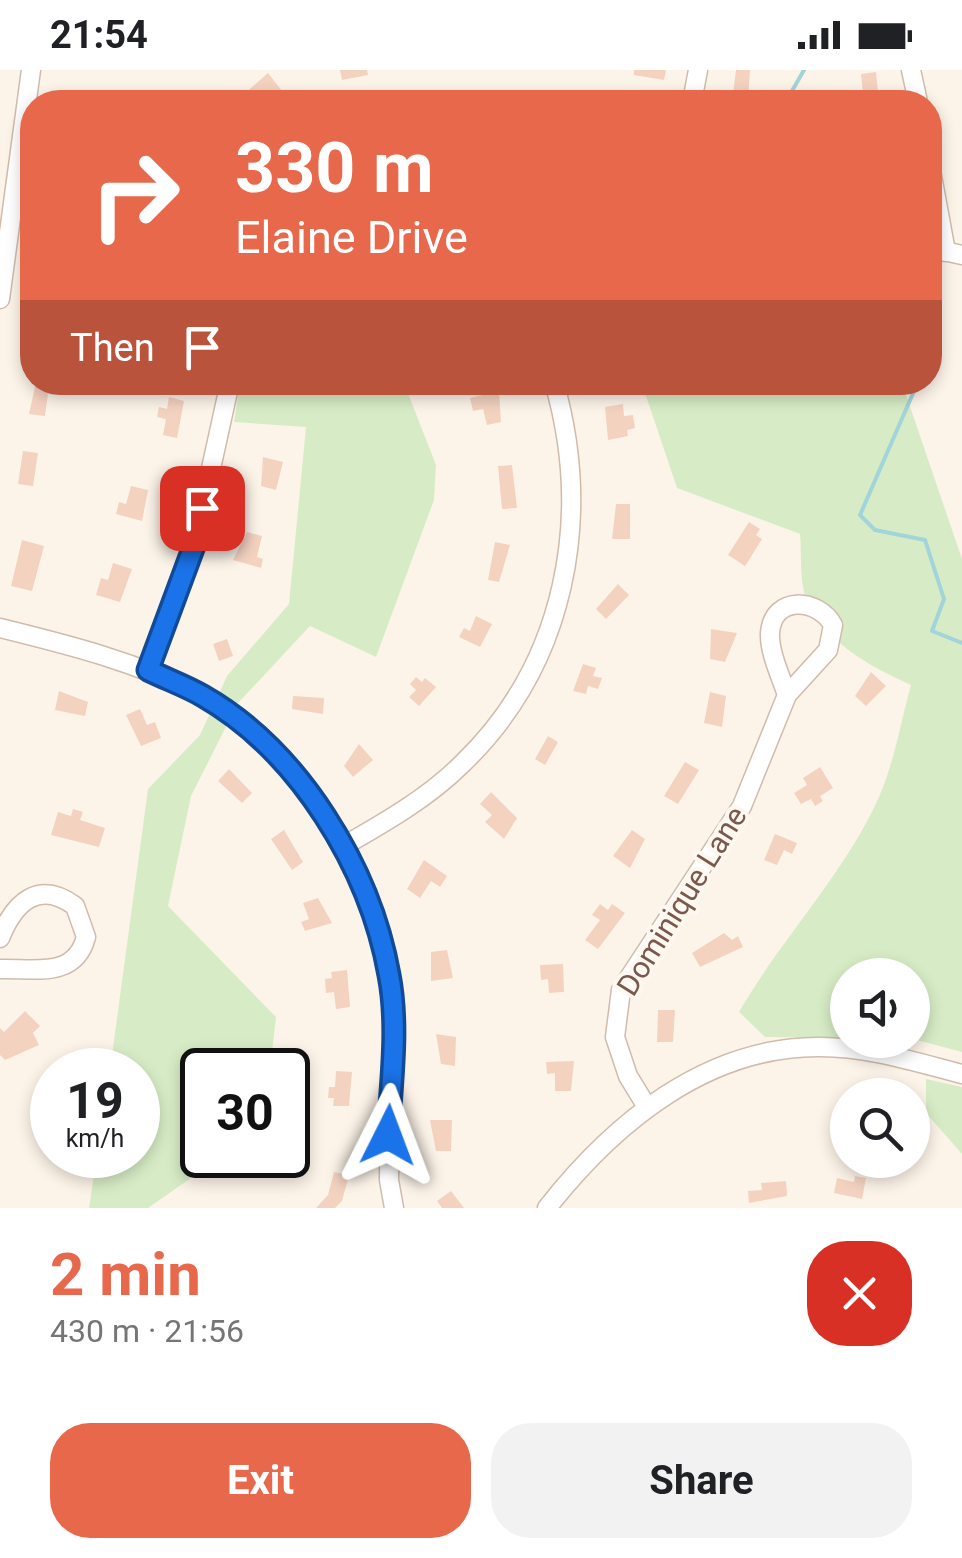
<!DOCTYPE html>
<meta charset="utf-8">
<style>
body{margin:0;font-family:Roboto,sans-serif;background:#f2f2f2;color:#202124;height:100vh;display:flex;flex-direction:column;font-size:38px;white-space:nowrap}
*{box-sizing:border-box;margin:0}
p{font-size:32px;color:#757577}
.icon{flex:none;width:55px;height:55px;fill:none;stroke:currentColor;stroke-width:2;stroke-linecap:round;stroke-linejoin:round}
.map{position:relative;height:1138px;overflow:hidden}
.drawer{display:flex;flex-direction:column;background:#fff;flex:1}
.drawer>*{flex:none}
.top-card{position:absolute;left:20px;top:20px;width:922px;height:305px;border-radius:40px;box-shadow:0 5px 15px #0003;background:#e8684c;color:#fff;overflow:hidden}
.fabs{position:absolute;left:830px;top:888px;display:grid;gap:20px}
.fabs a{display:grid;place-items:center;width:100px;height:100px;border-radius:50%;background:#fff;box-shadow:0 5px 15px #0003;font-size:50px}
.speed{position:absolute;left:30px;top:978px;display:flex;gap:20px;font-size:50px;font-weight:700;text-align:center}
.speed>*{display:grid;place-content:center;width:130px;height:130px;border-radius:50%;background:#fff;box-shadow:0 5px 15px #0003;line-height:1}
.speed small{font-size:25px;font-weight:400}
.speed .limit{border:5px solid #111;border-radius:15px;background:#fff;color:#111}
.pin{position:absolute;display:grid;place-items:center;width:85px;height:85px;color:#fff;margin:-42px;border-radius:20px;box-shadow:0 5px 15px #0006}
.me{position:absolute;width:110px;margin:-55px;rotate:3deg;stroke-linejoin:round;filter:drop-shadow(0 0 8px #0008)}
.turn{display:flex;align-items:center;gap:35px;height:210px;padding:0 50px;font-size:45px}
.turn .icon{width:130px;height:130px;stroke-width:2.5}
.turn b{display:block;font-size:70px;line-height:85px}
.then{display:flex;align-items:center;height:95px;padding:0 50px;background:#0003;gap:20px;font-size:38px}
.round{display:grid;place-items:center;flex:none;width:105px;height:105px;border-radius:40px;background:#f2f2f2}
.headline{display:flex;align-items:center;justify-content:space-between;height:170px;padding:0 50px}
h1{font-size:60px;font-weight:700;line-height:75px;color:#e8684c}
.action{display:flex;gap:20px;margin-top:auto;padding:20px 50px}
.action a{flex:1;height:115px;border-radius:40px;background:#e8684c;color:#fff;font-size:40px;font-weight:700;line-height:115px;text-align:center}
.action a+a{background:#f2f2f2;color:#202124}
.status{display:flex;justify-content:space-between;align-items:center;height:70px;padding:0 50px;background:#fff;direction:ltr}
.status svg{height:28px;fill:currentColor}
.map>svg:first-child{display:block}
</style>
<div class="status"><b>21:54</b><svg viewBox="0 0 49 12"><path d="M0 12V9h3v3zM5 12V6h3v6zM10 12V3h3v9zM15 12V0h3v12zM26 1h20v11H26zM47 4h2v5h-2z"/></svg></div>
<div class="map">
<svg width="962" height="1138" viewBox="0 0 962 1138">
<rect width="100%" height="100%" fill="#fdf4e9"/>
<path fill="#d7ecc6" d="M240 313 316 317 317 313H404L436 395 434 430 376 587 310 556 238 633 191 726 168 836 276 947 270 1000H202V1085H224L148 1138H89L97 1085H138V1000H110L148 719 200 665 227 606 289 534 306 357 234 352Z
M568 313H902L962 489V982L913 969 912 905H848L847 968 765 967 739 942C781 869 845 803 879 727 894 693 901 651 911 615 868 595 826 574 806 527 799 510 802 483 800 464L677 418 642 314 570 324Z
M926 1009 962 1017V1084L926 1043Z"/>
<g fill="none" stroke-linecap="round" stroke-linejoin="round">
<path stroke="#a2d4da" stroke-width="4" d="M800 32 792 21 804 0
M879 312 914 321 860 445 875 460 925 470 944 529 932 561 962 573"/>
</g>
<path fill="#f3d2c0" d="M340 0H367L368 5 342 10Z
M634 0H666L664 10 634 5Z
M736 0H750L748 32H732Z
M876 2 879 32H864L861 4Z
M268 3 282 21 267 32 263 28 235 32Z
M36 312 58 316 57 325 48 324 45 346 29 344Z
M499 321 501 352 487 355 483 339 473 341 470 328Z
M169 327 184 331 177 368 163 365 166 349 157 347 159 337 167 339Z
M623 334 624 346 633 345 635 358 627 360 628 366 608 370 605 337Z
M23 381 38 383 33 416 18 414Z
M263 387 283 392 276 420 261 416Z
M512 395 517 438 502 439 498 396Z
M131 416 148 420 142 451 116 444 119 432 126 434Z
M616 434H630V469H612Z
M749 452 760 459 756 465 762 469 745 496 728 485Z
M247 462 262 466 257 487 263 489 261 498 233 490Z
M22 470 44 476 32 521 11 516Z
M495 472 510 475 499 512 488 510Z
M113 493 132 499 120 532 96 525 101 508 108 510Z
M618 514 629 525 606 549 596 539Z
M476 546 492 554 480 577 459 567 464 558 470 561Z
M711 559 737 563 725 592 710 589Z
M227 569 233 586 219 591 213 574Z
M583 594 596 598 593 606 602 608 598 619 588 616 586 624 573 621Z
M871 602 886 616 866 636 855 626Z
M416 607 422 612 425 608 436 617 419 636 409 627 416 620 410 614Z
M59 621 88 632 85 646 55 640Z
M710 622 726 626 722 657 704 653Z
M293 626 324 628 323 644 292 639Z
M140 639 147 655 155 652 161 668 141 676 126 645Z
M548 666 558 672 545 695 535 689Z
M359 674 373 690 353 707 344 696Z
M685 692 699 700 678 734 664 726Z
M820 697 833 718 820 726 823 731 815 736 811 729 801 734 794 723 807 715 803 708Z
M229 699 252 723 242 733 218 711Z
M491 722 517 748 504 769 485 752 492 745 480 734Z
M73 739 83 742 80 750 105 758 99 777 51 765 58 742 71 746Z
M284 760 303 792 292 800 271 769Z
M632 760 645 769 630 798 613 786Z
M775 764 797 773 792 784 784 780 777 795 764 790Z
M424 790 447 806 440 817 431 811 420 828 407 819Z
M318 828 332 853 305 861 301 852 309 849 303 833Z
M600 834 608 840 612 834 625 843 598 879 585 870 600 850 592 845Z
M724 863 732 870 738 866 743 877 700 897 692 883Z
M447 880 453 908 431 911V882Z
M563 894 564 922 549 923 548 909 541 910 540 895Z
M347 900 350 937 336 939 334 922 326 923 325 909 332 908 331 902Z
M658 940H675L673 972H657Z
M25 941 40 956 33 963 39 975 5 990 0 985V958L4 962Z
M436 964 456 967 455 996 441 994Z
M574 991 571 1021H555V1003L547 1004 546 992Z
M336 1001 352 1002 349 1036H333L334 1028H328L329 1017H335Z
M430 1050H452L451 1081H436Z
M334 1102 349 1105 342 1131 335 1138H316L328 1125Z
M855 1106 866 1108 862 1129 834 1123 837 1108 854 1112Z
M786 1111 787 1126 749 1133 748 1121 762 1120 761 1113Z
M451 1121 464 1138H442L437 1131Z"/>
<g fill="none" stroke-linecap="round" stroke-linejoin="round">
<g stroke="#d0bbad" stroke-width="21">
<path id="minor" d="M911 0 918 32
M692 32 698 0
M930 95 946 182
M930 178 962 185
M0 229 31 0
M0 558C69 575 137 592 201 625 298 676 373 800 390 906 400 972 389 1044 389 1110L394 1138
M147 600 194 476 230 312
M342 777C384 753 428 728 462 694 566 594 593 448 554 312
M0 868C15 831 39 810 75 836L86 867C75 909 35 898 0 899
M647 1037 628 1006 615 967 621 920 742 736 787 625 828 580 833 555C818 528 773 525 770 563 769 582 781 607 787 625
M547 1138C613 1054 706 976 820 977 869 977 915 992 962 1004"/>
</g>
<use href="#minor" stroke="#fff" stroke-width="18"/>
</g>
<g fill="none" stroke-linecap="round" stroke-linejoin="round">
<g stroke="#114b97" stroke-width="25">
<path id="route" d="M202 438 194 476 148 600C166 609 186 616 203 626 299 681 370 798 389 905 399 956 391 1013 388 1065"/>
</g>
<use href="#route" stroke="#1a73e8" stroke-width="18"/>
</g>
<g text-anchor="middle" stroke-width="8" stroke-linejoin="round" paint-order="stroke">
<g font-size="30" fill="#79594b" stroke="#fff8f0">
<text transform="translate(682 831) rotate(-58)" y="10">Dominique Lane</text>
</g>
</g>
</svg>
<div class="fabs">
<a><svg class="icon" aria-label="sound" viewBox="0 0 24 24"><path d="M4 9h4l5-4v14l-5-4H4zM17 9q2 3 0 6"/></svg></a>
<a><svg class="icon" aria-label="search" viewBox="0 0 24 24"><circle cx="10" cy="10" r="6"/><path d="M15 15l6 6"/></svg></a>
</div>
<div class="speed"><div>19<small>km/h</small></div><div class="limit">30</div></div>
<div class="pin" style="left:202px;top:438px;background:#d93025"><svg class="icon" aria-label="arrive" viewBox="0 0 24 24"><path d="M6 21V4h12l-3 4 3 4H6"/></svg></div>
<svg class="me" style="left:388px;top:1065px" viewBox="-20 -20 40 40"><path d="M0-17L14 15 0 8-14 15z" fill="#1a73e8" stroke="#fff" stroke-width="4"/></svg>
<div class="top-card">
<div class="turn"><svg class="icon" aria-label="right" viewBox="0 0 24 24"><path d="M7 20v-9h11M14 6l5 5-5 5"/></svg><div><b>330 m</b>Elaine Drive</div></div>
<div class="then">Then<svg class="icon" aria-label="arrive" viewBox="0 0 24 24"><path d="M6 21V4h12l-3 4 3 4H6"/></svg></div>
</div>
</div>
<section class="drawer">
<div class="headline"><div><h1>2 min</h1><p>430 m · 21:56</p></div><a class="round" style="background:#d93025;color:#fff"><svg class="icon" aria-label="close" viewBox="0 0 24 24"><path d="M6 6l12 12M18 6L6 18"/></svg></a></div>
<div class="action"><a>Exit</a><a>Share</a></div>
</section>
